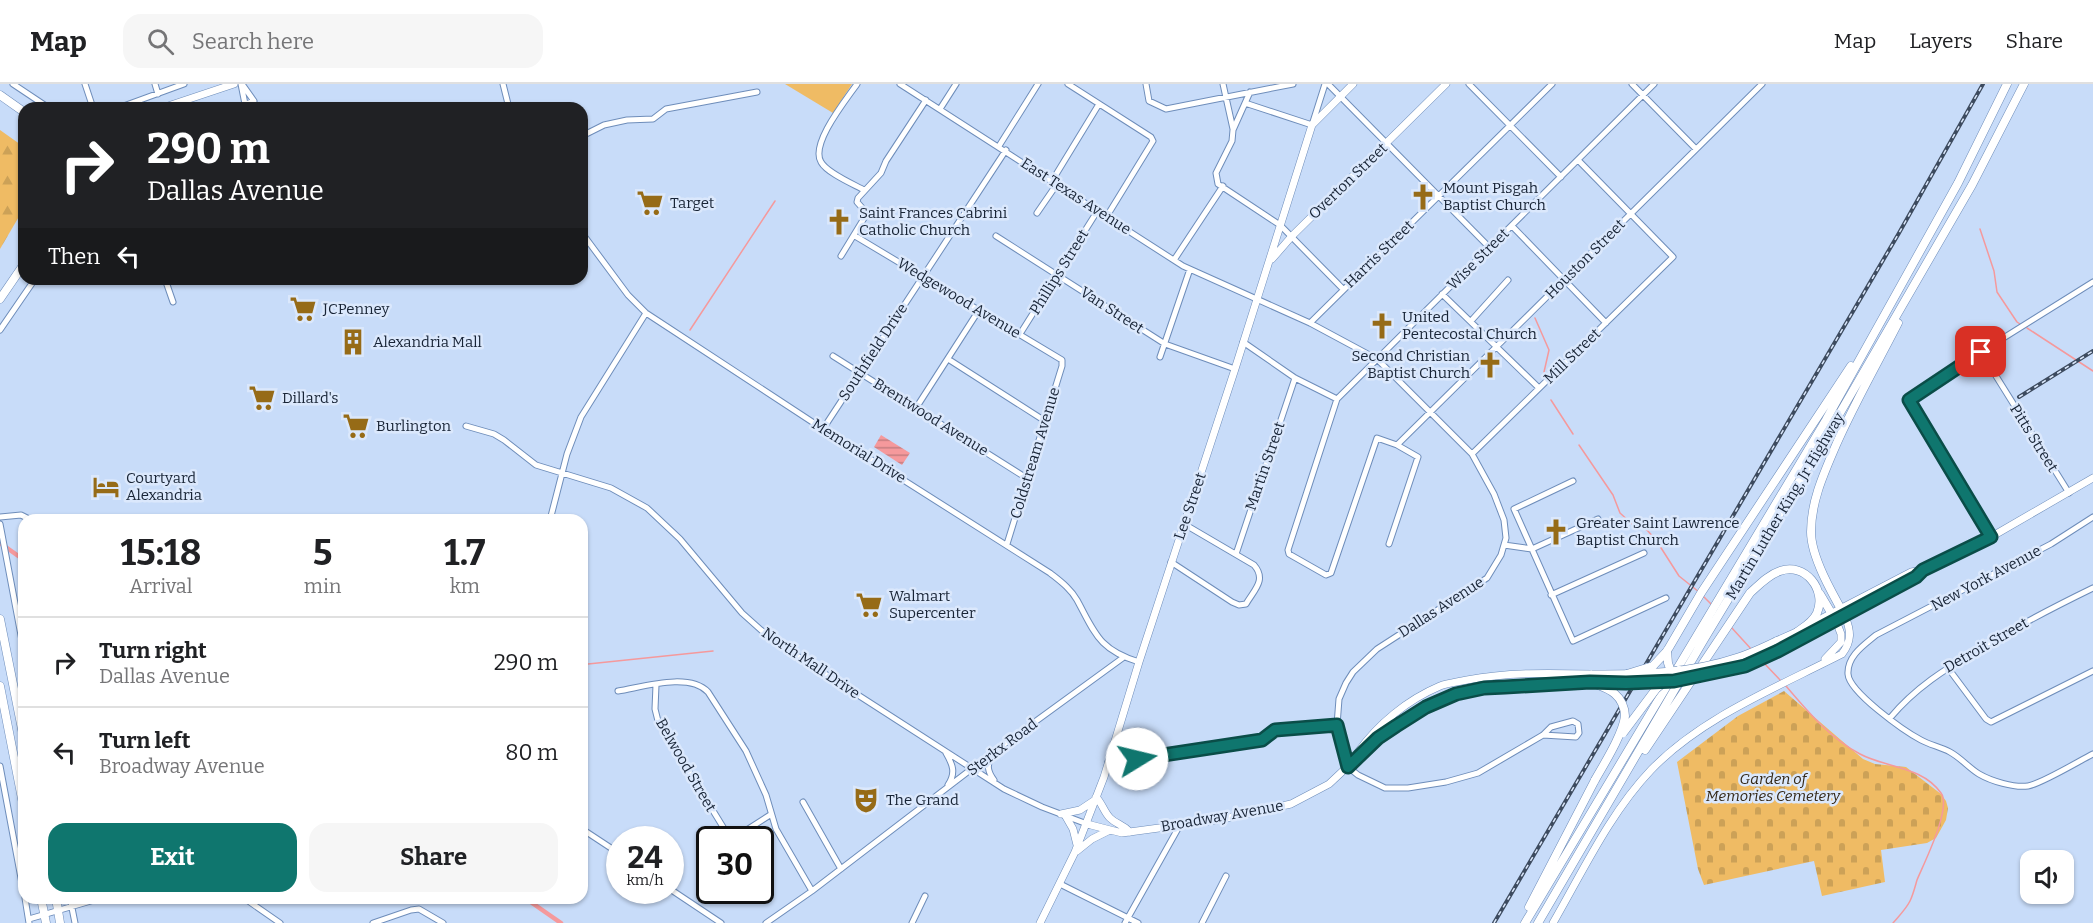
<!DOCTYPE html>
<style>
body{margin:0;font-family:Bitter,serif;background:#f6f6f6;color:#202124;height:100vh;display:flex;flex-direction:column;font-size:22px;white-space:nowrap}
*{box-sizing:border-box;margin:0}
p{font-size:20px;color:#757577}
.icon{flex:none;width:33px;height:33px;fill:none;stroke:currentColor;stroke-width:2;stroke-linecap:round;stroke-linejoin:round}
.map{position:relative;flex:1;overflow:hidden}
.drawer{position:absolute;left:18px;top:430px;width:570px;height:390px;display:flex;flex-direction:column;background:#fff;border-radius:18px;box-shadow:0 2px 4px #0004}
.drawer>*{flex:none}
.top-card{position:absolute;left:18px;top:18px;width:570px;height:183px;border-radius:18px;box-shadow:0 2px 4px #0004;background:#202124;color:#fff;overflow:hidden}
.controls{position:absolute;left:2020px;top:766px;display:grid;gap:12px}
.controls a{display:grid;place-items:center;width:54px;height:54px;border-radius:12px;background:#fff;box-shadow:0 2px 4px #0004;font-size:30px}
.speed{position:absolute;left:606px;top:742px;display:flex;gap:12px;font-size:30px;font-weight:700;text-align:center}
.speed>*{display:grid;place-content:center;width:78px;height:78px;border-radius:50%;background:#fff;box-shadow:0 2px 4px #0004;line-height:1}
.speed small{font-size:15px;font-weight:400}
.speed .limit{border:3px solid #111;border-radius:9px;background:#fff;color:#111}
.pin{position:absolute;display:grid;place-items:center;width:51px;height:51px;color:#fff;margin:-26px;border-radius:12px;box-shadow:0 3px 9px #0006}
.me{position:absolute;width:66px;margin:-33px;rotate:81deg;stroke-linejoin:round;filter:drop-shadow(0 0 4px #0008)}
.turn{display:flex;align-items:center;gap:21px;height:126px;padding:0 30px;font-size:27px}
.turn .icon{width:78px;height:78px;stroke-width:2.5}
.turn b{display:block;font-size:42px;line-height:51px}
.then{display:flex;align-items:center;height:57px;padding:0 30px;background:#0003;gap:12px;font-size:22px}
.eta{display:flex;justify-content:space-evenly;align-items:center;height:102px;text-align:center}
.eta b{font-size:36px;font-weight:700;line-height:42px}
.action{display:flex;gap:12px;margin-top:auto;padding:12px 30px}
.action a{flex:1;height:69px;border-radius:18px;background:#0f766e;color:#fff;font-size:24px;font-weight:700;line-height:69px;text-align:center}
.action a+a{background:#f6f6f6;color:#202124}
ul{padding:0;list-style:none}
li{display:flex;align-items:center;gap:18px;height:90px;padding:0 30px;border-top:2px solid #e0e0e0}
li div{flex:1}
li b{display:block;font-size:22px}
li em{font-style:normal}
header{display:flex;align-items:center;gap:36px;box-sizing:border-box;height:84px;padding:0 30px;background:#fff;border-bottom:2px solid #e0e0e0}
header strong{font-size:28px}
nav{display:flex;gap:33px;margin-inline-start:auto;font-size:21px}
.search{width:420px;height:54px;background:#f6f6f6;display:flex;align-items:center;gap:15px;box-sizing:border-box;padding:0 21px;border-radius:18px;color:#757577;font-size:22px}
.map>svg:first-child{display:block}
</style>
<header>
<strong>Map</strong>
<div class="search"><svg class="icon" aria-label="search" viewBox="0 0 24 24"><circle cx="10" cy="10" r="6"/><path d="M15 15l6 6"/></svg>Search here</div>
<nav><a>Map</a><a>Layers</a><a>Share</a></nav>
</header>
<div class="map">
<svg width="2093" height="839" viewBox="0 0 2093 839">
<defs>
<pattern id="forest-firs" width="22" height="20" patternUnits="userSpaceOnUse" patternTransform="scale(1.5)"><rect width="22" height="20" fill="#efbb64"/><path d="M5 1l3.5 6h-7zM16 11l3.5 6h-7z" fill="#cca157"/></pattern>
<pattern id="cemetery-stones" width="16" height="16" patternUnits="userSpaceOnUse" patternTransform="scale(1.5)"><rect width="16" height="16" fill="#efbb64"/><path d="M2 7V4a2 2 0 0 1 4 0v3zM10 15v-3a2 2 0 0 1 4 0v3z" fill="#cca157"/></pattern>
<pattern id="water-rules" width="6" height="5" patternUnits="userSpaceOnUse" patternTransform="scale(1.5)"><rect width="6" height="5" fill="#f5999c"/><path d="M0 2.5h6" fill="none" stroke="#c57d80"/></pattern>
</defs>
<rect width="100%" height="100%" fill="#c8dcf9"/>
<path fill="url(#forest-firs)" d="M0 46 24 63V124L0 165Z"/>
<path fill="url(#cemetery-stones)" d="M1784 607 1863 675 1875 680 1906 683 1941 710 1946 717 1948 724 1946 736 1936 754 1927 759 1881 766 1885 798 1822 812 1814 777 1704 801 1698 785 1677 678 1738 632Z"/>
<path fill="#efbb64" d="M785 0H852L833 29Z"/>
<path fill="url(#water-rules)" d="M881 351 910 369 902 381 874 363Z"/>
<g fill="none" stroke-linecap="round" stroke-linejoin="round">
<path stroke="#f5999c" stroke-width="1.5" d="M1980 145 1994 187 1997 208 2017 238 2020 240
M1535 234 1549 266 1544 288
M2027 244 2093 287
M690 246 775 117
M1551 316 1573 350
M1579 361 1613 411 1620 429 1632 440 1647 446 1656 456 1679 492 1699 508
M1703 512 1712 521
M1731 543 1752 566
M1763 578 1781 597
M588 580 713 567
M1786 602C1808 628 1830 654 1860 670 1886 684 1922 682 1941 709 1952 724 1924 779 1917 796 1915 803 1913 811 1910 817 1906 825 1899 832 1893 839"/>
<path stroke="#f5999c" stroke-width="4.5" d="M0 459 24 476
M525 814 561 839"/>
<g stroke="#6e8dba" stroke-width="7">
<path id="minor" d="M13 0 49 24
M85 0 93 24
M155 0 158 10
M241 0 245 20
M503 0 509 24
M857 0C846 16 810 60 821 78 827 89 853 100 864 106
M900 0 1183 182 1310 239 1377 275 1472 370 1494 410 1504 436 1506 454 1501 471 1487 494 1377 565 1353 588 1346 599 1339 615 1337 641 1348 683 1358 691 1385 704H1408L1446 698 1478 689 1543 651 1551 643 1573 637 1578 640 1579 649 1576 653 1543 651
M1068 0 1151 53 1153 57 1107 132
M1146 0 1149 17 1166 25 1293 0
M1223 0 1233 45
M1328 0 1490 164
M1469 0 1561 93
M1632 0 1696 65
M1654 0 1337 315 1288 466 1289 470 1326 491 1331 489 1377 354 1397 361 1762 0
M1250 8 1233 46 1232 57 1216 89 1218 100 1280 141 1343 205
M1245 19 1312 41 1325 0
M118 24 184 0
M234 24 254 17 242 0
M940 25 956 0
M582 52 604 41 627 36 653 35 666 25 757 8
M999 62 1038 0
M1052 97 1099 20
M1037 129 1057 100
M1512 142 1606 239
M582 149 628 211 646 229 823 345 1050 489C1060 497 1070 504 1077 516 1095 549 1099 566 1139 578
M855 152 1062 276V282L1007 460
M996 152 1165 260 1235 285
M841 172 866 131 865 127 857 118 858 114 881 89 886 77 926 16
M1174 176 1223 102
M165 195 173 218
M1442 210 1539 304
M1471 237 1508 196
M1310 239 1552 0
M0 246 35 195
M1020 250 1098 126
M1243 258 1295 294 1337 315
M1981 268 2069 409
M833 272 1028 395
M1160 273 1190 185
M948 275 1045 337
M916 324 979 226
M466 342 494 350 504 356 536 381 611 404 647 424 680 455 742 529 761 546 785 564 1004 705 1042 723 1087 740
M823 345 1006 66
M1472 370 1673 173 1578 76
M1573 397 1514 425 1573 557 1666 514
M0 433 21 431 31 436
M2093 433 2051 460 1876 551C1864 561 1847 572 1848 590 1849 608 1904 647 1921 656 1930 661 1941 663 1950 668 1961 674 1969 684 1979 690 1991 697 2014 704 2028 702 2041 700 2079 677 2093 670
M550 436 567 370 581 333 646 229
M0 440 24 567
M1991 453 1909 317 1981 268 2093 198
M1389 460 1418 373 1397 361
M1504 461 1532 465 1598 435
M1236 470 1295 294
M1171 478 1232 518 1239 521 1246 520C1254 506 1267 496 1254 481L1184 440
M1551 511 1644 469
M1948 584 1986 635 1991 638 2093 587
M656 601 655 625 658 637 731 756 770 731
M618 607C643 603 689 588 708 608L746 667 766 711 776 745 812 807
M1890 634C1915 604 1945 585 1978 566 2015 543 2054 523 2093 504
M946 669C953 681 956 689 948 701
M992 672C986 681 988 688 994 696
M1108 678H1116L1262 656 1275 646 1337 641
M0 682 24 810
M803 718 841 785
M582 745 620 770
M1060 800 1138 839
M670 805 721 839
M25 814 29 839
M70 814 75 839
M244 814 280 839
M29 835 101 814
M373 839 411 826 419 825 443 839
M766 839 812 807 995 667 1124 573
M912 839 925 812
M1125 839 1180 741
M1202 839 1226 792"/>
</g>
<g stroke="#6e8dba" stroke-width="8">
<path id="major" d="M162 24 234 0
M1272 175 1292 152 1446 0
M1811 540 1911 488 1923 486 1991 453 2093 394
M1776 557 1801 546
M1778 567 1916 493 1922 487
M1825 575 1841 558V550L1836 537
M1358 668C1378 640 1407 616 1440 602 1448 599 1458 598 1467 596 1508 588 1550 589 1592 590
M1096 713C1102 719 1104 728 1110 734 1116 740 1122 740 1130 748
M1061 730 1080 726 1095 716
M1065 731 1073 745 1077 761
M1087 740 1122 749 1218 736 1291 720 1329 700 1378 654 1396 642 1426 623 1456 610 1484 604 1590 598
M1077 767 1092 755 1108 747
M1040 839 1075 768 1104 693 1139 578 1235 285 1312 41 1353 0
M1553 839C1583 787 1610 729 1651 686 1702 633 1778 603 1842 570 1852 557 1851 547 1845 532"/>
</g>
<g stroke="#6e8dba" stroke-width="9">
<path id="highway" d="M0 11 24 28
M0 215 24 180
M1820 510 1836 537
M1845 532C1833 511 1811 473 1811 448 1811 417 1824 389 1836 361 1854 320 1877 280 1898 239
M0 535 24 655
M1667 567 1701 509 1851 282
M0 602 24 725
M1645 666 1750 509C1759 501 1768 491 1780 487 1805 478 1827 506 1817 529 1813 538 1804 543 1797 548
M41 814 46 839
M56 814 60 839
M1529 823 1595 696
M1525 839 1826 336 1958 99 2007 0
M1538 839 1703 557 1829 348 1972 101 2024 0"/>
</g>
<use href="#minor" stroke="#fff" stroke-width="5"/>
<use href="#major" stroke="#fff" stroke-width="7"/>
<use href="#highway" stroke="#fff" stroke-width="8"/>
<g stroke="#3d4b5f" stroke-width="4">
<path id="rail" d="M2019 313 2093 267
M1494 839 1899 149 1983 0"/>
</g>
<use href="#rail" stroke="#dbe8fc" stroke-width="1.5" stroke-dasharray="4.5" stroke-linecap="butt"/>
<g stroke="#6e8dba" stroke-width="8" stroke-linecap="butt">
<path id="major-bridge" d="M1592 590C1641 590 1691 589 1738 573 1751 569 1763 563 1776 557
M1595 598C1645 599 1695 597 1744 582 1756 578 1767 572 1778 567"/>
</g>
<g stroke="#6e8dba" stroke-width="9" stroke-linecap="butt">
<path id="highway-bridge" d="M1667 567 1668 579 1674 596
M1627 590 1653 582 1667 567
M1590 598C1598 601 1609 604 1615 610 1621 615 1625 624 1625 632 1623 650 1604 680 1595 696
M1623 649 1656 605 1679 586"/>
</g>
<use href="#major-bridge" stroke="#fff" stroke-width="7"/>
<use href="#highway-bridge" stroke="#fff" stroke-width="8"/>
</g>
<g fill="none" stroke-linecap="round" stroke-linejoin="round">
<g stroke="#0a4d48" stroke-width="15">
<path id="route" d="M1137 675 1262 656 1275 646 1337 641 1348 683 1378 654 1396 642 1426 623 1456 610 1484 604 1505 603 1590 598 1626 599 1674 597 1745 582 1778 567 1916 493 1923 486 1991 453 1909 316 1981 268"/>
</g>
<use href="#route" stroke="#0f766e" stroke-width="10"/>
</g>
<defs>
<g id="church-bare" transform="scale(2.07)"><path d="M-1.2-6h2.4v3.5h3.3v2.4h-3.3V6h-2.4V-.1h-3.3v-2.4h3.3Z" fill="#966b17" stroke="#dbe8fc" stroke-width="2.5" paint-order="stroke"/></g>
<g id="supermarket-bare" transform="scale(2.07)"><path d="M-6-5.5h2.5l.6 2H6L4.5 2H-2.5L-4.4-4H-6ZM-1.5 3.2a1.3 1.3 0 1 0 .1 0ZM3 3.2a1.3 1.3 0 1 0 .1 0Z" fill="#966b17" stroke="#dbe8fc" stroke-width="2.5" paint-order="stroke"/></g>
<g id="building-bare" transform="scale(2.07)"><path d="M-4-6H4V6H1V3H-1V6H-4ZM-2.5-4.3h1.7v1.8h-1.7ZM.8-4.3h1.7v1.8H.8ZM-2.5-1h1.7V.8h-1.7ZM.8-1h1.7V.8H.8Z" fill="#966b17" stroke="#dbe8fc" stroke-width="2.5" paint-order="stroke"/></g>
<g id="hotel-bare" transform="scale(2.07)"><path d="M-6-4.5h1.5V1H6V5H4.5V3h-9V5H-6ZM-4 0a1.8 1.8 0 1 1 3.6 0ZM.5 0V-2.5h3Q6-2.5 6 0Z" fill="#966b17" stroke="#dbe8fc" stroke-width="2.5" paint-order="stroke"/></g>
<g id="theatre-bare" transform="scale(2.07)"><path d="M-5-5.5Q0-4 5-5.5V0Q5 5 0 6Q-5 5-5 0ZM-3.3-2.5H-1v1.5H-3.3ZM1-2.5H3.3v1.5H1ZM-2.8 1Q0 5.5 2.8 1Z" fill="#966b17" stroke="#dbe8fc" stroke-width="2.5" paint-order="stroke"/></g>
</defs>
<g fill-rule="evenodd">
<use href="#church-bare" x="1423" y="113"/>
<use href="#supermarket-bare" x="650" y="119"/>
<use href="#church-bare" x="839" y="138"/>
<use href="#supermarket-bare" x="303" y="225"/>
<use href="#church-bare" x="1382" y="242"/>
<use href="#building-bare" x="353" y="258"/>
<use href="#church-bare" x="1490" y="281"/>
<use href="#supermarket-bare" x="262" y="314"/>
<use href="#supermarket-bare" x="356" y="342"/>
<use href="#hotel-bare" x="106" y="403"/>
<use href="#church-bare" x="1556" y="448"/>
<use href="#supermarket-bare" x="869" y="521"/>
<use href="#theatre-bare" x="866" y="716"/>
</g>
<g text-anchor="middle" stroke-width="5" stroke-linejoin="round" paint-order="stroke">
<g font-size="15" fill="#182436" stroke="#dbe8fc">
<text transform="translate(1348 97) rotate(-44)" y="5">Overton Street</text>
<text transform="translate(1076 112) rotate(33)" y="5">East Texas Avenue</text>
<text transform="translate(1379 170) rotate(-44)" y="5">Harris Street</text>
<text transform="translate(1478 175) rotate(-45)" y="5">Wise Street</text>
<text transform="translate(1585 175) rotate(-45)" y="5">Houston Street</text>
<text transform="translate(1059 188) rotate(-58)" y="5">Phillips Street</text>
<text transform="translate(959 214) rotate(31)" y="5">Wedgewood Avenue</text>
<text transform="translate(1112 226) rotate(33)" y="5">Van Street</text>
<text transform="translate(873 268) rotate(-57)" y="5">Southfield Drive</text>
<text transform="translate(1572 272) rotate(-44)" y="5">Mill Street</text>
<text transform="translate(931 333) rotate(32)" y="5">Brentwood Avenue</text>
<text transform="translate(2034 354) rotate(58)" y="5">Pitts Street</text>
<text transform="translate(859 367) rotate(32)" y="5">Memorial Drive</text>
<text transform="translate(1035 369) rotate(-73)" y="5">Coldstream Avenue</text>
<text transform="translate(1265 382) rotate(-71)" y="5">Martin Street</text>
<text transform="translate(1190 422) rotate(-71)" y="5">Lee Street</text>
<text transform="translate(1785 422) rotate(-59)" y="5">Martin Luther King, Jr Highway</text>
<text transform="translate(1986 494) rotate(-28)" y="5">New York Avenue</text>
<text transform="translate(1441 523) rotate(-33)" y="5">Dallas Avenue</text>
<text transform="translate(1986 561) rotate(-30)" y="5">Detroit Street</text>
<text transform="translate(811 579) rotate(34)" y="5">North Mall Drive</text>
<text transform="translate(1002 663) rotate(-37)" y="5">Sterkx Road</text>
<text transform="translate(686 681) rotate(60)" y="5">Belwood Street</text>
<text transform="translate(1222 732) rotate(-10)" y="5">Broadway Avenue</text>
</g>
<g font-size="15" fill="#182436" stroke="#dbe8fc" text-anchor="start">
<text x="1443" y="109">Mount Pisgah<tspan x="1443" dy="17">Baptist Church</tspan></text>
<text x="670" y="124">Target</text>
<text x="859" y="134">Saint Frances Cabrini<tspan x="859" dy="17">Catholic Church</tspan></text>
<text x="323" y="230">JCPenney</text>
<text x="1402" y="238">United<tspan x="1402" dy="17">Pentecostal Church</tspan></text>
<text x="373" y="263">Alexandria Mall</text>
<text x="1470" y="277" text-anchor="end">Second Christian<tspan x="1470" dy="17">Baptist Church</tspan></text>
<text x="282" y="319">Dillard's</text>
<text x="376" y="347">Burlington</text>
<text x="126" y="399">Courtyard<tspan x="126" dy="17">Alexandria</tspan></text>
<text x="1576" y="444">Greater Saint Lawrence<tspan x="1576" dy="17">Baptist Church</tspan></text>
<text x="889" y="517">Walmart<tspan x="889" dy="17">Supercenter</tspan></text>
<text x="886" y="721">The Grand</text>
</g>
<g font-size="15" font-style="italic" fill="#332716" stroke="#dbe8fc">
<text x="1773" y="700">Garden of<tspan x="1773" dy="17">Memories Cemetery</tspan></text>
</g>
</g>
</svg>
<div class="controls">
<a><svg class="icon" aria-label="sound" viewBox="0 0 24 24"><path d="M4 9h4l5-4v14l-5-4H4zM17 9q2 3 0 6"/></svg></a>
</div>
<div class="speed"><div>24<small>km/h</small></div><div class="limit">30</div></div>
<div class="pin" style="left:1981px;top:268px;background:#d93025"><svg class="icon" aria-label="arrive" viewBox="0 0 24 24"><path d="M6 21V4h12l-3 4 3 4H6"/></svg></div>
<svg class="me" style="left:1137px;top:675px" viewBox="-20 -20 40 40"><circle r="19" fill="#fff"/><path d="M0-13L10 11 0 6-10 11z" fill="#0f766e"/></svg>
<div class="top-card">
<div class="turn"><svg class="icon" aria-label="right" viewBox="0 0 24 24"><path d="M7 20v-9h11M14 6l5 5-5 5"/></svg><div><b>290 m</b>Dallas Avenue</div></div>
<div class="then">Then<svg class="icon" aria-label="left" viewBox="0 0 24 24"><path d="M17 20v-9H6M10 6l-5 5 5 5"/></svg></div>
</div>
<section class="drawer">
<div class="eta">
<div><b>15:18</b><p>Arrival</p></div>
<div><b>5</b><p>min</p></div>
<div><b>1.7</b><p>km</p></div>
</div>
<ul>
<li><svg class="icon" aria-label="right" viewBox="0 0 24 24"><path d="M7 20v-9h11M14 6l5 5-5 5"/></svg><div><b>Turn right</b><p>Dallas Avenue</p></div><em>290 m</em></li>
<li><svg class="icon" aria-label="left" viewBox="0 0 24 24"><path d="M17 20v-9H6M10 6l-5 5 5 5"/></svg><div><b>Turn left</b><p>Broadway Avenue</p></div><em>80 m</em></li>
</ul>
<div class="action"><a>Exit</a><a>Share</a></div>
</section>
</div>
